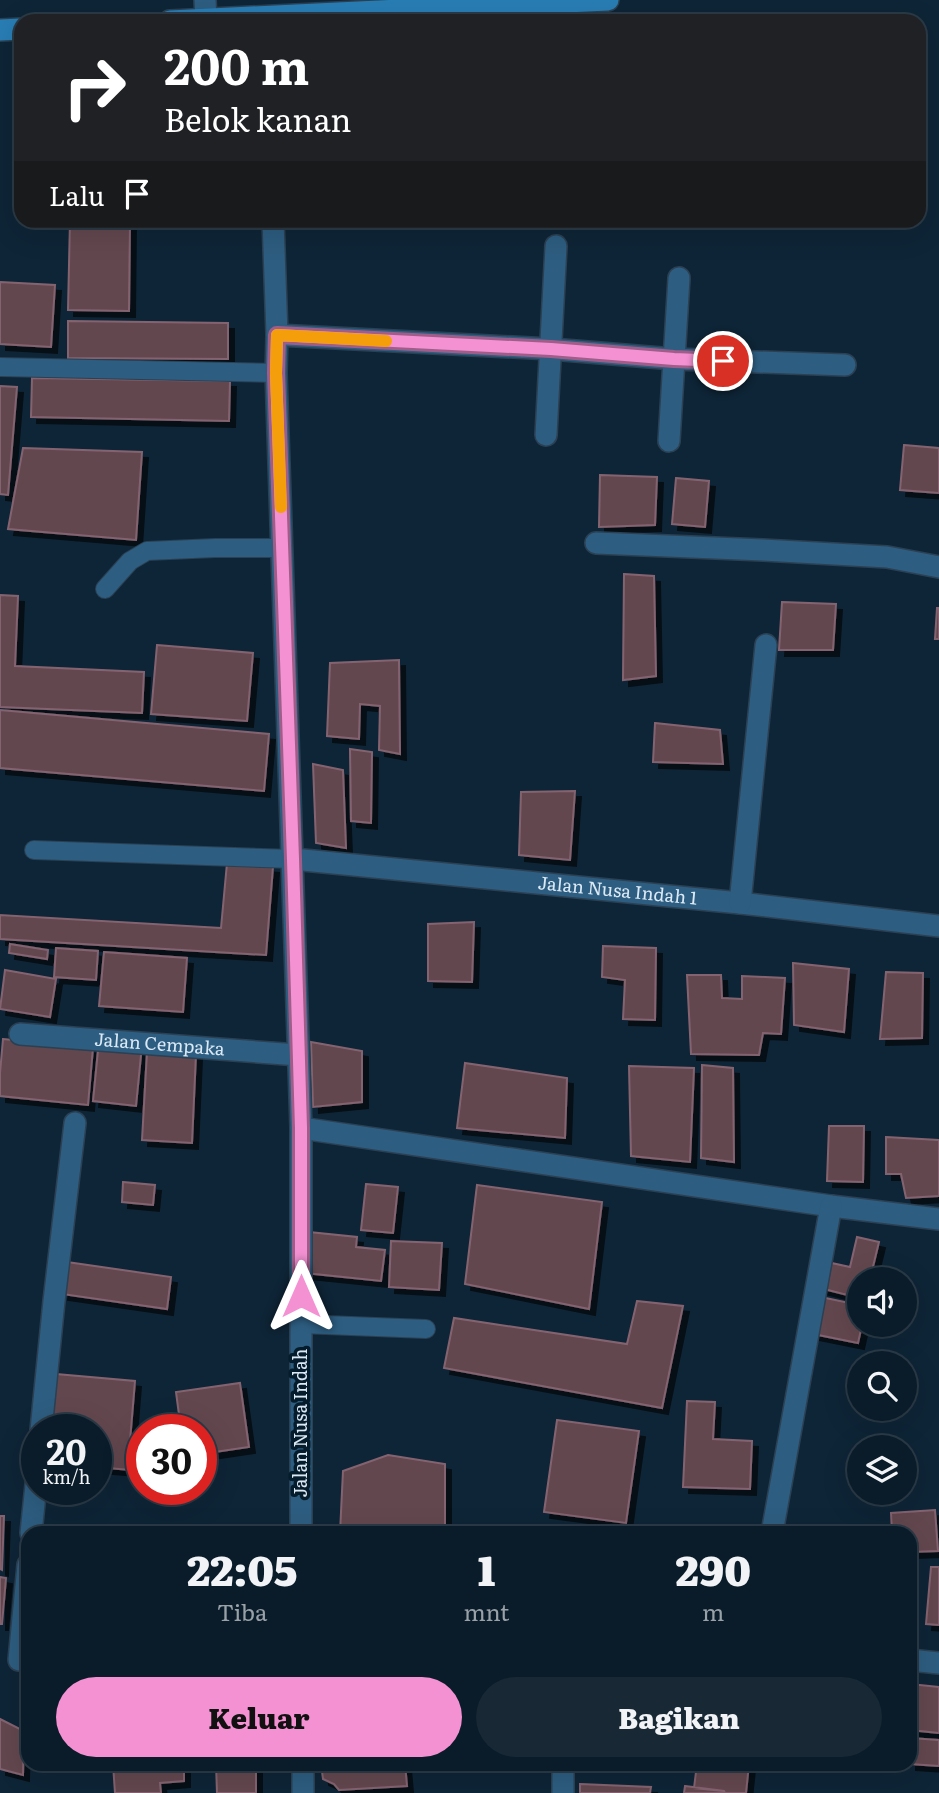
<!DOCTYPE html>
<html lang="id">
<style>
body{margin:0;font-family:Literata,serif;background:#182935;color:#f1f3f6;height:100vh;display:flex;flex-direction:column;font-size:26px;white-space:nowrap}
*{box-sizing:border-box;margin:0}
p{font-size:23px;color:#99a1a8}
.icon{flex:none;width:38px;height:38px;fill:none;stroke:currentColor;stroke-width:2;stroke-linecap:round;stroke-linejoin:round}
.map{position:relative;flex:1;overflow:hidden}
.panel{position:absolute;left:21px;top:1526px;width:896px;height:245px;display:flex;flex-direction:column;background:#0a1c29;border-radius:21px;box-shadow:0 7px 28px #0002,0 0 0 2px #2a3a46}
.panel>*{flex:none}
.hud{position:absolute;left:14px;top:14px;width:912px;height:214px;border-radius:21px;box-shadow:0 7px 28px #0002,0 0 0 2px #2a3a46;background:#202124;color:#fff;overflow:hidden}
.controls{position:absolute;left:847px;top:1267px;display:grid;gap:14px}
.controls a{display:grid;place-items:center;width:70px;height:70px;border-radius:50%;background:#0a1c29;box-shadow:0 7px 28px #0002,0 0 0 2px #2a3a46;font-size:35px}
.speed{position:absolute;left:21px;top:1414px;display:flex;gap:14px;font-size:35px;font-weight:700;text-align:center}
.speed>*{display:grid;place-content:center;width:91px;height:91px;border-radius:50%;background:#0a1c29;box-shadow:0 7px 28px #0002,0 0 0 2px #2a3a46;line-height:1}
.speed small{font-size:18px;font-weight:400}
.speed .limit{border:10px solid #d22;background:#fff;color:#111}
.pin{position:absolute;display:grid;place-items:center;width:60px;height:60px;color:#fff;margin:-30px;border:4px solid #fff;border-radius:50%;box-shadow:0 2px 7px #0007}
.me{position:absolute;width:77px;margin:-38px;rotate:0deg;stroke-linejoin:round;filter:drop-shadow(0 0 5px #0008)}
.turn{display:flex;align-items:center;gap:24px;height:147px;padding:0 35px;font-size:32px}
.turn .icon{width:91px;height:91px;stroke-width:2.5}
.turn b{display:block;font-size:49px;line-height:60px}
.then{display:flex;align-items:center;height:66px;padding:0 35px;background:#0003;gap:14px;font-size:26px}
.eta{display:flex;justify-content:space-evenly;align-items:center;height:119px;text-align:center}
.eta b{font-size:42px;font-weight:800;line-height:49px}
.action{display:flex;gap:14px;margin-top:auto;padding:14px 35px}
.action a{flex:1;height:80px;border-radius:42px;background:#f491d3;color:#111;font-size:28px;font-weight:800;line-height:80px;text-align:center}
.action a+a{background:#182935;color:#f1f3f6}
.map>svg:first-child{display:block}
</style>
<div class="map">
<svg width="939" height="1793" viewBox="0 0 939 1793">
<defs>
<filter id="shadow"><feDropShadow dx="6" dy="6" stdDeviation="0" flood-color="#0009"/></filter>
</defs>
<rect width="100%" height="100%" fill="#0e2537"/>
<path fill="#644650" stroke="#84646f" stroke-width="2" filter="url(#shadow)" d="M70 220H130L129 311 68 310Z
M0 282 55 285 51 347 0 344Z
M68 321 228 323V359L68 358Z
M32 378 230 381 229 421 31 417Z
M0 386 17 387 8 495 0 494Z
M904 445 939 448V493L900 490Z
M23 448 142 452 136 540 8 529Z
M600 475 657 477 655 525 599 527Z
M676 478 709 481 705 527 672 524Z
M624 574 654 576 656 676 623 680Z
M0 595 18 596 15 666 144 672 142 713 0 707Z
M782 602 836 604 833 650H779Z
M937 608H939V639H935Z
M157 645 253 653 247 721 151 714Z
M399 660 400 754 379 750 380 706 360 704 359 739 327 736 330 663Z
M0 710 269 734 264 791 0 768Z
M655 723 720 730 723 764 653 762Z
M350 749 372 752 371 823 351 821Z
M313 764 343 770 346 848 316 843Z
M575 791 570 860 519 855 521 792Z
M227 863 273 867 266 955 0 939V915L221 928Z
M474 922 472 982 428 981V924Z
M10 944 48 950 47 959 9 953Z
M603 946 656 948 655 1020 623 1019 625 980 602 977Z
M56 948 98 951 96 980 54 977Z
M104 952 187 958 183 1012 99 1006Z
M793 963 849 969 844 1032 794 1025Z
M5 970 56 979 50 1017 0 1009Z
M886 972 923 973 922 1038 880 1039Z
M687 975H721L722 998 742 999V976L785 978 781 1034 763 1033 759 1055 691 1054Z
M3 1039 93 1048 88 1105 0 1096V1073Z
M99 1040 142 1045 136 1106 93 1101Z
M311 1042 362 1051V1102L313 1107Z
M147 1052 196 1054 192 1143 142 1140Z
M465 1063 567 1078 565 1138 457 1128Z
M702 1065 733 1068 734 1162 701 1158Z
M629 1066 694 1068 690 1162 631 1156Z
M829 1126H864L863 1182 827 1181Z
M886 1137 939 1140V1196L906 1198 901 1174H886Z
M123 1182 155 1185 153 1205 122 1202Z
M366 1184 398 1187 393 1233 361 1230Z
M477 1185 602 1202 589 1309 465 1284Z
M309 1232 357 1237 356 1247 385 1250 381 1281 305 1273Z
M857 1237 879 1242 870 1279H859V1298L820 1288 827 1262 850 1267Z
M391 1241 442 1243 439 1290 389 1287Z
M67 1262 171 1277 167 1309 62 1294Z
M821 1297 859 1305V1325H862L858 1343 813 1334Z
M637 1301 683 1306 662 1408 444 1368 454 1318 627 1344Z
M56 1374 135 1381 130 1441 142 1442V1471L96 1467V1430H51Z
M240 1383 249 1447 201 1454V1430H181L176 1392Z
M687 1401 715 1402 713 1439 752 1441 750 1489 683 1487Z
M557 1420 639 1431 626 1523 544 1512Z
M388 1455 445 1464V1533H340L343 1471Z
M935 1510 938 1551 910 1552V1533H892L891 1513Z
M0 1516H4L2 1570 0 1569Z
M931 1567H939V1625L926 1624Z
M0 1577 6 1578 2 1624H0Z
M910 1684 939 1687V1733L910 1730Z
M0 1719 24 1731 23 1775 0 1769Z
M910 1738 939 1740V1766L910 1764Z
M113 1764H184V1781L160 1783 161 1793H115Z
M216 1764H256V1793H217Z
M321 1764H405L407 1786 339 1790 334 1784 323 1779Z
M697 1764H749L746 1793H725L724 1791 694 1788Z
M580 1784 651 1787 650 1793H580Z
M685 1786 724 1791 725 1793H684Z"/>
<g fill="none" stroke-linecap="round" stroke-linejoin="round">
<g stroke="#2b4052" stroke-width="20">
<path id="lane" d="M0 367 276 373
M105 589 130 561 147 551 215 548H282
M34 850 293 859
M301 1324 426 1329"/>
</g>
<g stroke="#2b4052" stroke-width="24">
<g id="street">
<path d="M205 0 206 19"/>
<path d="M273 220 277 335 276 373 301 1128V1533"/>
<path d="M277 335 551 349 674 359 845 365"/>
<path d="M546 435 556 246"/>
<path d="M669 441 679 278"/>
<path d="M596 543 763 550 887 557 939 567"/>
<path id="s1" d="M293 859 740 903 939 926"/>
<path d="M740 903 766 645"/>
<path id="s2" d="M20 1034 298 1055"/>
<path d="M301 1128 831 1206 939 1219"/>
<path d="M41 1430 54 1301 75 1123"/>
<path d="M31 1533 37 1475"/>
<path d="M772 1533 831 1206"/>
<path d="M19 1660 28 1565"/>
<path d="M910 1660 939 1663"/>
<path d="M303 1764V1793"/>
<path d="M563 1764V1793"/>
</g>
</g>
<g stroke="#2b4052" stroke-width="24">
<path id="secondary" d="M170 21 608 0
M0 30 21 29"/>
</g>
<use href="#lane" stroke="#2d5d80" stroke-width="18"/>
<use href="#street" stroke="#2d5d80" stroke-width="21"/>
<use href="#secondary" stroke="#287db4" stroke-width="21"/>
</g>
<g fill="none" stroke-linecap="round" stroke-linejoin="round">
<g stroke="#9f5e89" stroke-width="18">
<path id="route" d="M301 1296V1128L293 859 276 373 277 335 551 349 674 359 723 361"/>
</g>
<use href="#route" stroke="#f491d3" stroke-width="12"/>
<path stroke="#f59e0b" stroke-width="12" d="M281 507 276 373 277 335 386 341"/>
</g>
<g text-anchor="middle" stroke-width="7" stroke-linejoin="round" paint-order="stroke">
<g font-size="18" fill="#dbe9f5" stroke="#051c2d">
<text dy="6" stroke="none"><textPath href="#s1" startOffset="326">Jalan Nusa Indah 1</textPath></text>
<text dy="6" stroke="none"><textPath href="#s2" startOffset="140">Jalan Cempaka</textPath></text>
<text transform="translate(301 1423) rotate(-90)" y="6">Jalan Nusa Indah</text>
</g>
</g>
</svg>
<div class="controls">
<a><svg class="icon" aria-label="sound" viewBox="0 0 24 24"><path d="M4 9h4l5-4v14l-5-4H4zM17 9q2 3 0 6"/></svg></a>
<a><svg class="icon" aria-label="search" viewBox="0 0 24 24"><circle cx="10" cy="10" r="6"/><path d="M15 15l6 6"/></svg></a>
<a><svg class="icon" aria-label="layers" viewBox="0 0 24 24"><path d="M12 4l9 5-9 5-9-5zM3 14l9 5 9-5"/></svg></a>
</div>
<div class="speed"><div>20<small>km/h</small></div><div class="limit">30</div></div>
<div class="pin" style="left:723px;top:361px;background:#d93025"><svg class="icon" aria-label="arrive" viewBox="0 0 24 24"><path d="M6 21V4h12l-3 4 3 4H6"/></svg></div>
<svg class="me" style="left:301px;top:1296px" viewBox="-20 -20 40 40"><path d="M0-17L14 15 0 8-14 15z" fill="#f491d3" stroke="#fff" stroke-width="4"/></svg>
<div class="hud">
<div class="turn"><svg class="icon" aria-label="right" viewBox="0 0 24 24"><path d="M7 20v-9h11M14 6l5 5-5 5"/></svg><div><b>200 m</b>Belok kanan</div></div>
<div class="then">Lalu<svg class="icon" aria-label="arrive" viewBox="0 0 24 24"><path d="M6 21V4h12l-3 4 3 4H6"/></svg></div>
</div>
<section class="panel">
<div class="eta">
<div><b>22:05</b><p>Tiba</p></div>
<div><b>1</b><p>mnt</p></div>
<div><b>290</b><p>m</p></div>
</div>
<div class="action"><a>Keluar</a><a>Bagikan</a></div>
</section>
</div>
